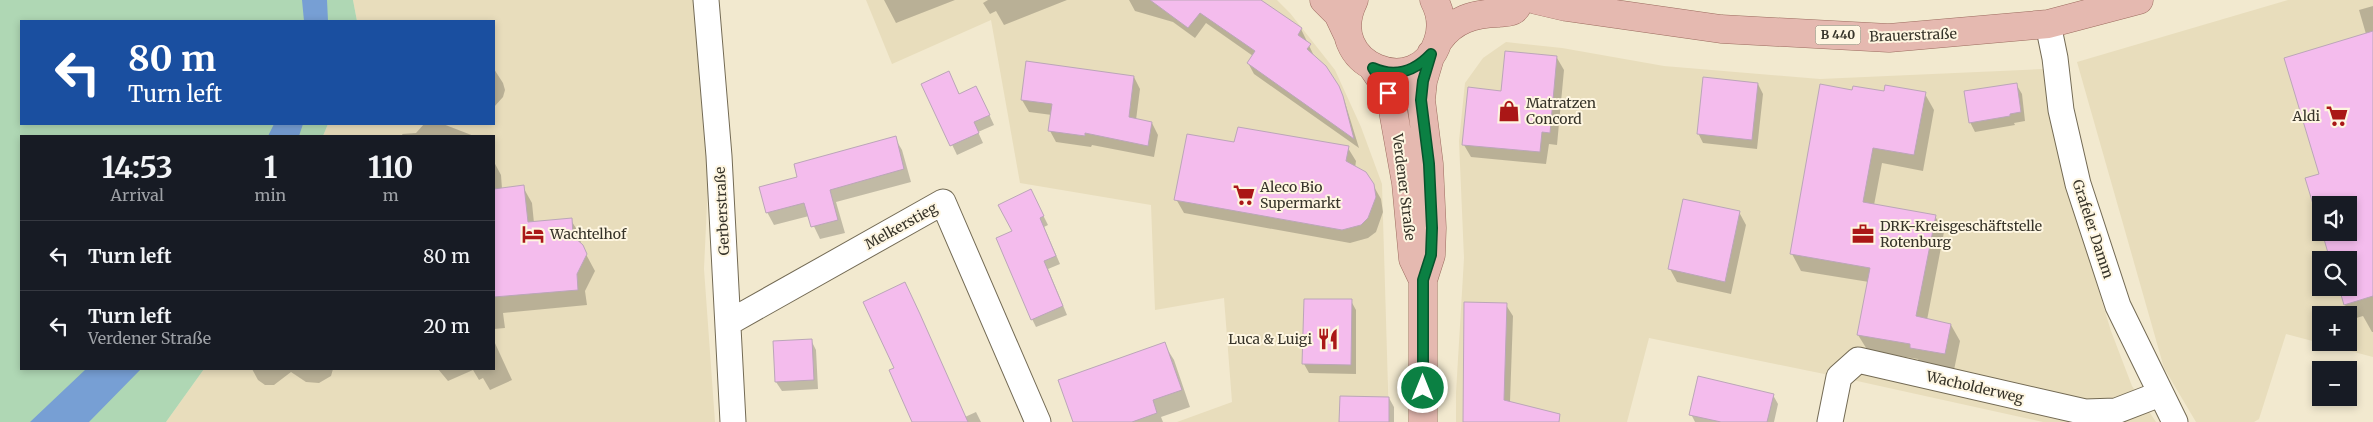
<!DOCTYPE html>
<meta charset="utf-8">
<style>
body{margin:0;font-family:Merriweather,serif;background:#20242c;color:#f1f3f6;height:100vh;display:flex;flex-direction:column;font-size:19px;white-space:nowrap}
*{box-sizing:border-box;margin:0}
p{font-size:16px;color:#9ea1a6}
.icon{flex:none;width:28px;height:28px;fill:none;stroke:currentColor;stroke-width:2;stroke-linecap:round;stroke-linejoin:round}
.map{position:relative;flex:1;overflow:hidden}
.sheet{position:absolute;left:20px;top:135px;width:475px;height:235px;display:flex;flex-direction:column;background:#171b24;border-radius:0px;box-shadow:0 2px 8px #0003}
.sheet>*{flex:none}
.top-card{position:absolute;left:20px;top:20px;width:475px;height:105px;border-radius:0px;box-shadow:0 2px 8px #0003;background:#1a4fa0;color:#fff;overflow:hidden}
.buttons{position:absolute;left:2312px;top:196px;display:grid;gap:10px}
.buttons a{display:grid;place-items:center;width:45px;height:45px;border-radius:0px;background:#171b24;box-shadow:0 2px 8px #0003;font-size:25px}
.pin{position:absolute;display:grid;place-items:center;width:42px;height:42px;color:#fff;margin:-21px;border-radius:10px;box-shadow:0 2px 8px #0006}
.me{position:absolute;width:55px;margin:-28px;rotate:0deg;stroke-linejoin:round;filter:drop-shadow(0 0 4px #0008)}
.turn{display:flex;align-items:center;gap:18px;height:105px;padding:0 25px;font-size:22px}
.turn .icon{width:65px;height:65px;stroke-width:2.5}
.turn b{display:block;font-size:35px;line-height:42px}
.eta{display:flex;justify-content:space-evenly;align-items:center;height:85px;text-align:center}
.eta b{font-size:30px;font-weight:700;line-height:35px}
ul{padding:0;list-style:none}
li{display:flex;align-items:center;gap:15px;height:70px;padding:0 25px;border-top:1px solid #363941}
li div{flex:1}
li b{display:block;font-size:19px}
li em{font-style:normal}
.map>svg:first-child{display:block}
</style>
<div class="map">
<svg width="2373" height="422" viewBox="0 0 2373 422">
<rect width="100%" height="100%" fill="#f2e9cf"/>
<path fill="#e8ddbc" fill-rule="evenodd" d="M353 0H699L710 138 704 269 715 422H166L204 369H494V136H323L328 124H494V21H357Z
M866 0H1277L1290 13 1335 70 1361 127 1382 184 1389 422H1177L1232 402 1224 298 1155 310 1151 205 1020 183 991 20 892 64Z
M2288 0H2373V357L2286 334 2259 419 2254 422H2196L2164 368 2077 62ZM2321 205H2349V232H2321ZM2321 260H2349V288H2321ZM2321 315H2349V342H2321Z
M1506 42 1562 48 1664 66 1820 79 2043 69 2072 203 2111 331 2132 386 2156 422H2043L1839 377 1649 338 1627 422H1456V393L1464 258 1459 141 1465 83 1483 58Z"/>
<path fill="#afd7b4" d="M0 0H353L357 21H21V124H328L323 136H21V369H204L166 422H0Z"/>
<path fill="#779fd4" d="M302 0H327L328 21H304Z
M274 124H303L299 136H268Z
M86 369H141L89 422H30Z"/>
<path fill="#0003" d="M884 0H955L896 23Z
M988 0H1067L1004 25 996 11 990 14 983 3Z
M1129 0H1259L1301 29 1315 58 1344 99 1359 148 1254 74 1248 63 1253 56 1206 23 1195 38 1173 22 1135 11Z
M2373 6V332H2372L2363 316 2353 319 2345 305 2340 288H2349V260H2331L2349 232V205H2321V226L2307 179 2321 174 2366 34 2359 10Z
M1557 58 1564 70 1557 145 1549 144 1546 164 1471 157 1464 145 1502 92Z
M494 69 503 83 505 90 503 97 494 107Z
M948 72 960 95 981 97 994 125 978 132 983 143 957 155 923 84Z
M1134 77 1140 89 1136 120 1152 123 1158 135 1154 157 1092 145 1091 147 1056 142 1050 131 1052 115 1029 112 1022 100Z
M1758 84 1763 94 1757 149 1703 143 1698 133Z
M2016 84 2022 94 2025 121 2014 123 2015 125 1975 132 1970 122Z
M1853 91 1925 94 1934 110 1923 171 1882 163 1874 205 1935 216 1944 232 1927 320 1951 325 1960 341 1954 370 1920 364 1918 359 1868 351 1858 335 1869 282 1801 271 1792 254Z
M424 124H443L474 136H403L402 134 416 133Z
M895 138 902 150 911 182 836 202 845 233 820 239 809 216 774 225 767 212 799 177Z
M1348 148 1356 161 1355 168 1373 185 1381 199 1383 212 1376 232 1368 238 1350 243 1184 213 1176 199Z
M494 162 501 175 502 189 523 187 532 203 534 223 571 220 580 235 581 245 595 271 585 291 587 305 503 313 505 328 494 329Z
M1035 199 1048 225 1044 227 1060 264 1048 269 1067 315 1036 327 1032 319 1014 232Z
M1739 212 1746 225 1731 294 1677 282 1670 269Z
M1351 301 1356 310V374L1309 373 1304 364Z
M1506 305 1513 316 1510 402 1555 414 1559 422H1464Z
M811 340 816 350 818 389 782 391 776 382Z
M494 341 512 380 490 390 483 378 479 380 473 370 448 381 438 369H494Z
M1164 344 1174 360 1190 407 1161 417 1163 422H1074Z
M895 368 965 417 976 412 981 422H913Z
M252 369H333L331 376 319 383 306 382 291 372 274 385H265L258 380Z
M1773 395 1778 404 1774 422H1695L1691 414Z
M1389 398 1394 407V422H1341Z"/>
<path fill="#f4bced" stroke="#bba6b8" d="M1150 0H1261L1302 28 1298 35 1311 44 1307 49 1326 66 1339 86 1343 96 1354 139 1247 63 1255 51 1200 13 1188 28Z
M2373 31V296L2344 305 2339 288H2349V260H2330L2322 232H2349V205H2321V230L2305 178 2319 174 2284 58Z
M1505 51 1557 56 1550 133 1542 132 1540 152 1462 145 1468 87 1501 91Z
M1026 61 1134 76 1129 117 1152 122 1148 146 1085 133V136L1048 131 1052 104 1021 100Z
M949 71 959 94 976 86 990 115 974 122 979 133 950 146 921 84Z
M1703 77 1758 83 1752 140 1697 134Z
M2017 83 2021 112 2010 114V116L1969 123 1964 91Z
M1820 84 1852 90 1853 86 1884 91 1885 85 1926 92 1914 155 1873 148 1863 202 1936 215 1916 316 1951 324 1945 354 1910 348V344L1857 335 1870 268 1790 254Z
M1238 127 1349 146 1346 161 1366 172 1374 184 1376 197 1368 218 1361 225 1342 230 1174 200 1187 134 1234 142Z
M896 136 904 169 830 190 838 220 811 227 804 203 766 213 759 187 797 177 794 164Z
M524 185 528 222 572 218 573 236 583 245 587 254 577 274 578 290 494 297V189Z
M1031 189 1044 216 1040 218 1056 256 1044 261 1063 306 1031 320 996 238 1012 231 998 205Z
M1683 199 1740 211 1725 282 1668 269Z
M905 282 920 314 968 422H912L889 370 894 368 863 302Z
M1304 299H1352L1351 365 1302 364Z
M1464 302 1507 303 1504 400 1560 414 1559 422H1463Z
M812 339 814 380 775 382 773 341Z
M1165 342 1182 390 1153 400 1157 413 1132 422H1073L1058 380Z
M1698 376 1774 394 1767 422H1721L1689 415Z
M1340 396 1389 397V422H1339Z"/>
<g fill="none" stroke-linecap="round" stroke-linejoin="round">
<g stroke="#736a54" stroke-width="27">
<path id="minor" d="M706 0 719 156 733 422
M2048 24 2055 58 2061 110 2078 184 2118 306 2175 422
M728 323 943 202 1038 422
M1830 422 1839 377 1858 360 2085 412 2116 411 2160 394"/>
</g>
<g stroke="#9c6c5f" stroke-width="29">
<path id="primary" d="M1324 0 1338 14 1347 33
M1354 0C1321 66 1419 102 1438 41 1443 26 1441 13 1434 0
M1536 0 1566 7 1721 29 1889 38 2048 24 2139 0
M1439 40C1454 19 1474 14 1498 13 1503 12 1510 13 1514 10 1517 8 1519 3 1521 0
M1373 68 1386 87 1392 105 1406 183 1413 259 1423 280
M1423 422V280L1431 255 1432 228 1429 164 1421 100 1423 81 1431 54"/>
</g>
<use href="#minor" stroke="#fff" stroke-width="25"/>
<use href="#primary" stroke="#e5b9b0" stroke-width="28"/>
</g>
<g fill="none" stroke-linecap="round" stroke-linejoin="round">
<g stroke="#07532c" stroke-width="12">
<path id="route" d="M1388 93 1373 68C1395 78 1415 71 1431 54L1423 81 1421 100 1429 164 1432 228 1431 255 1423 280V388"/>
</g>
<use href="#route" stroke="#0b8043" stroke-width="9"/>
</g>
<defs>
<g id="shop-bare" transform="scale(1.725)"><path d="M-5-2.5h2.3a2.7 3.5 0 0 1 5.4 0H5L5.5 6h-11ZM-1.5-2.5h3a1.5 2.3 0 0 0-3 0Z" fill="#aa1716" stroke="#fef6e1" stroke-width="2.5" paint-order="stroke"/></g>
<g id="supermarket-bare" transform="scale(1.725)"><path d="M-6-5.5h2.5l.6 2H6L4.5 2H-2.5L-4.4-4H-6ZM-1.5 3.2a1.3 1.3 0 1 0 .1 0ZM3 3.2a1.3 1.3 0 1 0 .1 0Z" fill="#aa1716" stroke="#fef6e1" stroke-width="2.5" paint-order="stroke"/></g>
<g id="hotel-bare" transform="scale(1.725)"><path d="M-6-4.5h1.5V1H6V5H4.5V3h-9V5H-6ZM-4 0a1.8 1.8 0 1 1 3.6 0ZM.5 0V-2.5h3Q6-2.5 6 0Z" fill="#aa1716" stroke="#fef6e1" stroke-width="2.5" paint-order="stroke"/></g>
<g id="office-bare" transform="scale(1.725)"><path d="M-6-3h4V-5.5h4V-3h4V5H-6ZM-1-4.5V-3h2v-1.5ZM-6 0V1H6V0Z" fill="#aa1716" stroke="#fef6e1" stroke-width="2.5" paint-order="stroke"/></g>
<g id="restaurant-bare" transform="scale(1.725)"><path d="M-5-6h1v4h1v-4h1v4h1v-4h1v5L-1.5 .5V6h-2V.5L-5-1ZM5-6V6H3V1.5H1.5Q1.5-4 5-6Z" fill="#aa1716" stroke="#fef6e1" stroke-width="2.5" paint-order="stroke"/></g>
</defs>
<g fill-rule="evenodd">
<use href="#shop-bare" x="1509" y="111"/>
<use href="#supermarket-bare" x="2337" y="116"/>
<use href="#supermarket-bare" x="1244" y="195"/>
<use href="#hotel-bare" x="533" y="234"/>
<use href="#office-bare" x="1863" y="234"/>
<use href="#restaurant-bare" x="1328" y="339"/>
</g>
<g text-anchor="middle" stroke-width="4" stroke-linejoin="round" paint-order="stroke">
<rect fill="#fef6e1" stroke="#726e60" stroke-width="1" x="1815.5" y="25.5" width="45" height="19" rx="4"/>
<g font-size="12" font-weight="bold" fill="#363329">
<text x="1838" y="39">B 440</text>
</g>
<g font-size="14" fill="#363329" stroke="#fef6e1">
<text transform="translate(1913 35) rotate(-2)" y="5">Brauerstraße</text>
<text transform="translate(1404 187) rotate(83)" y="5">Verdener Straße</text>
<text transform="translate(722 211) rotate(-93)" y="5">Gerberstraße</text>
<text transform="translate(901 226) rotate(-29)" y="5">Melkerstieg</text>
<text transform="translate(2093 229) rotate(72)" y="5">Grafeler Damm</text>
<text transform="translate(1975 387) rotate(13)" y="5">Wacholderweg</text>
</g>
<g font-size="14" fill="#363329" stroke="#fef6e1" text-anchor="start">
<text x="1526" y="108">Matratzen<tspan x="1526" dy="16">Concord</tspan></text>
<text x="2320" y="121" text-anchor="end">Aldi</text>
<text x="1260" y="192">Aleco Bio<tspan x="1260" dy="16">Supermarkt</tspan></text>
<text x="1880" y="231">DRK-Kreisgeschäftstelle<tspan x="1880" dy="16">Rotenburg</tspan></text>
<text x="550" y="239">Wachtelhof</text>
<text x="1312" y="344" text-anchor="end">Luca &amp; Luigi</text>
</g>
</g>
</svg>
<div class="buttons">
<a><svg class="icon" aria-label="sound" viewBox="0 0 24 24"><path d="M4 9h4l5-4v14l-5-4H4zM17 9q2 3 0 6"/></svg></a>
<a><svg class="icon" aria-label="search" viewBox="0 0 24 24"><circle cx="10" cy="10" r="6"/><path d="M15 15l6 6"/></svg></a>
<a>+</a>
<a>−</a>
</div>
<div class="pin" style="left:1388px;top:93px;background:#d93025"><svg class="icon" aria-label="arrive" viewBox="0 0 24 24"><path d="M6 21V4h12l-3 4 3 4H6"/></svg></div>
<svg class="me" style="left:1423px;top:388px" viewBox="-20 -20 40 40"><circle r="17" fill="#0b8043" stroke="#fff" stroke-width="3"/><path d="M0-11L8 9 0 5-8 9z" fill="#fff"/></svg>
<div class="top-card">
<div class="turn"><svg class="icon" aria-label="left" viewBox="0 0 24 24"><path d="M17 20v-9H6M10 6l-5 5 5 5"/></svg><div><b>80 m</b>Turn left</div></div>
</div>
<section class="sheet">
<div class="eta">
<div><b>14:53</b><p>Arrival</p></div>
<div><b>1</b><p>min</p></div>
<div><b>110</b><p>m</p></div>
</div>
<ul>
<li><svg class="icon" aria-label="left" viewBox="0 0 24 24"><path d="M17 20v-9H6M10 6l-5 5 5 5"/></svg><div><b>Turn left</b></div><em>80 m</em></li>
<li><svg class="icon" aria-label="left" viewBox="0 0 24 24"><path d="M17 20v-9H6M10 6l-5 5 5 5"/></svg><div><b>Turn left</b><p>Verdener Straße</p></div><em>20 m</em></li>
</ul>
</section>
</div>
